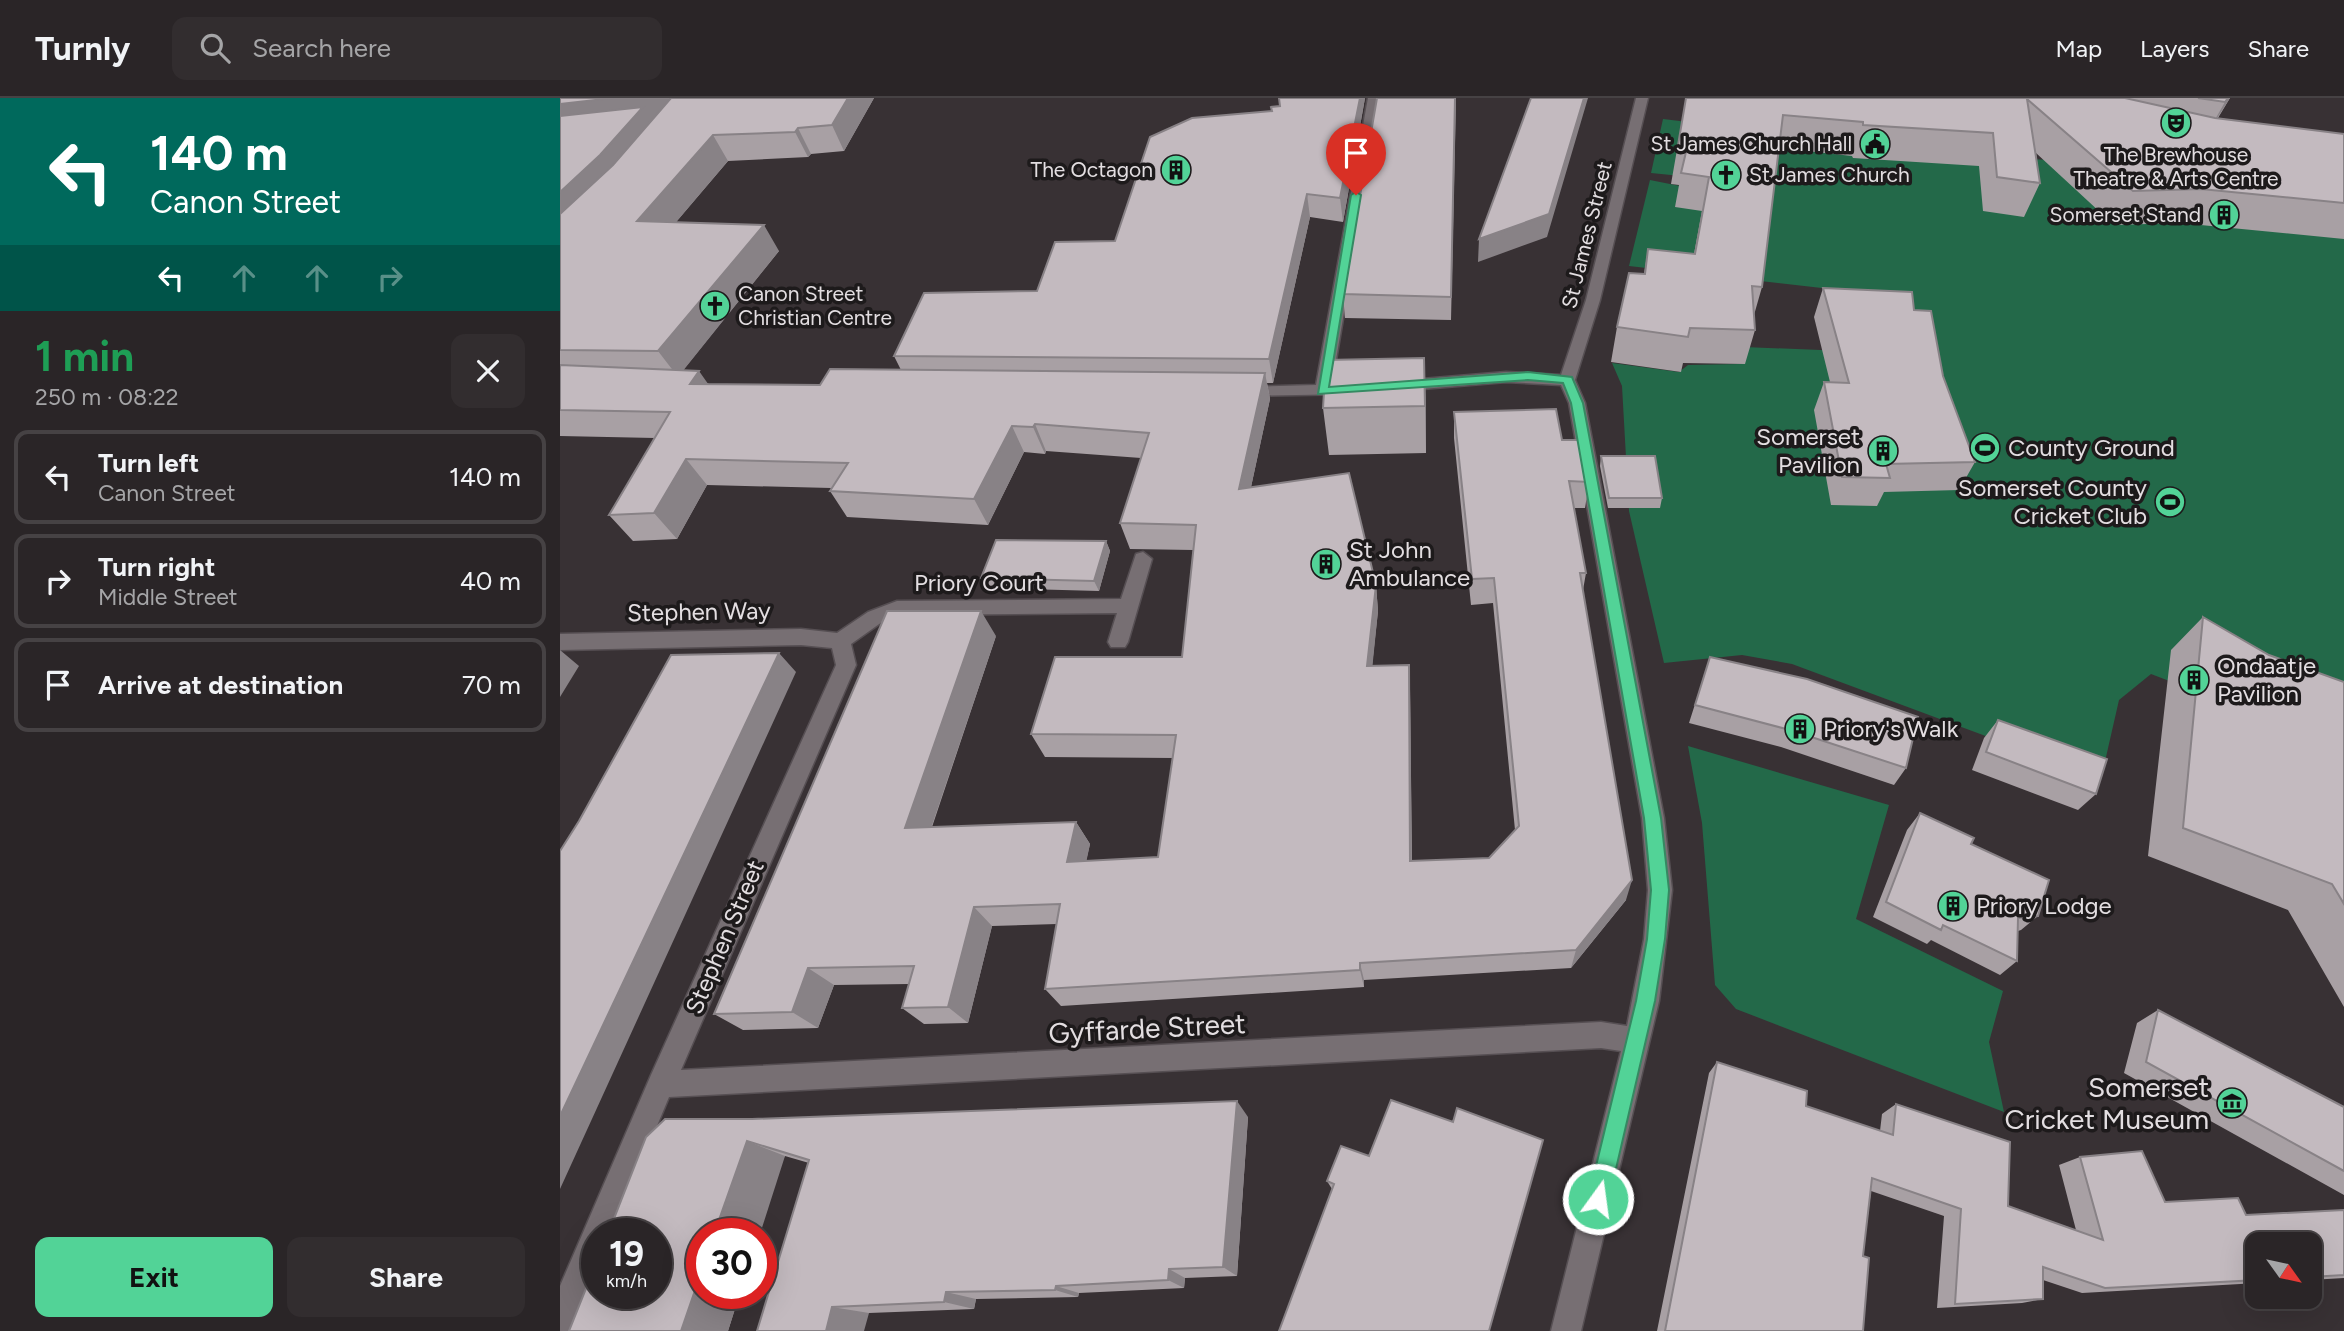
<!DOCTYPE html>
<meta charset="utf-8">
<style>
body{margin:0;font-family:Figtree,sans-serif;background:#322d2f;color:#f1f3f6;height:100vh;display:flex;flex-direction:column;font-size:26px;white-space:nowrap}
*{box-sizing:border-box;margin:0}
p{font-size:23px;color:#a5a5a7}
.icon{flex:none;width:38px;height:38px;fill:none;stroke:currentColor;stroke-width:2;stroke-linecap:round;stroke-linejoin:round}
.map{position:relative;flex:1;overflow:hidden}
.panel{display:flex;flex-direction:column;background:#2a2527;width:560px}
.panel>*{flex:none}
.banner{background:#00695c;color:#fff;overflow:hidden}
.needle{width:46px;rotate:123deg}
.controls{position:absolute;left:1685px;top:1134px;display:grid;gap:14px}
.controls a{display:grid;place-items:center;width:77px;height:77px;border-radius:14px;background:#2a2527;box-shadow:0 7px 28px #0002,0 0 0 2px #464244;font-size:35px}
.speed{position:absolute;left:21px;top:1120px;display:flex;gap:14px;font-size:35px;font-weight:700;text-align:center}
.speed>*{display:grid;place-content:center;width:91px;height:91px;border-radius:50%;background:#2a2527;box-shadow:0 7px 28px #0002,0 0 0 2px #464244;line-height:1}
.speed small{font-size:18px;font-weight:400}
.speed .limit{border:10px solid #d22;background:#fff;color:#111}
.pin{position:absolute;display:grid;place-items:center;width:60px;height:60px;color:#fff;margin:-72px -30px;border-radius:50% 50% 50% 0;rotate:-45deg;box-shadow:0 0 7px #0007}
.pin .icon{rotate:45deg}
.me{position:absolute;width:77px;margin:-38px;rotate:14deg;stroke-linejoin:round;filter:drop-shadow(0 0 5px #0008)}
.turn{display:flex;align-items:center;gap:24px;height:147px;padding:0 35px;font-size:32px}
.turn .icon{width:91px;height:91px;stroke-width:2.5}
.turn b{display:block;font-size:49px;line-height:60px}
.lanes{display:flex;align-items:center;height:66px;padding:0 35px;background:#0003;justify-content:center;gap:35px;direction:ltr}
.lanes .off{opacity:.35}
.round{display:grid;place-items:center;flex:none;width:74px;height:74px;border-radius:14px;background:#322d2f}
.overview{display:flex;align-items:center;justify-content:space-between;height:119px;padding:0 35px}
h1{font-size:42px;font-weight:700;line-height:52px;color:#1e9e55}
.primary-button{display:flex;gap:14px;margin-top:auto;padding:14px 35px}
.primary-button a{flex:1;height:80px;border-radius:14px;background:#52d397;color:#111;font-size:28px;font-weight:700;line-height:80px;text-align:center}
.primary-button a+a{background:#322d2f;color:#f1f3f6}
ul{padding:0;list-style:none}
li{display:flex;align-items:center;gap:21px;height:94px;margin:0 14px 10px;padding:0 21px;border:4px solid #464244;border-radius:14px}
li div{flex:1}
li b{display:block;font-size:26px}
li em{font-style:normal}
header{display:flex;align-items:center;gap:42px;box-sizing:border-box;height:98px;padding:0 35px;background:#2a2527;border-bottom:2px solid #464244}
header strong{font-size:33px}
nav{display:flex;gap:38px;margin-inline-start:auto;font-size:24px}
.search{width:490px;height:63px;background:#322d2f;display:flex;align-items:center;gap:18px;box-sizing:border-box;padding:0 24px;border-radius:14px;color:#a5a5a7;font-size:26px}
main{display:flex;flex:1;min-height:0}
.map>svg:first-child{display:block}
</style>
<header>
<strong>Turnly</strong>
<div class="search"><svg class="icon" aria-label="search" viewBox="0 0 24 24"><circle cx="10" cy="10" r="6"/><path d="M15 15l6 6"/></svg>Search here</div>
<nav><a>Map</a><a>Layers</a><a>Share</a></nav>
</header>
<main>
<section class="panel">
<div class="banner">
<div class="turn"><svg class="icon" aria-label="left" viewBox="0 0 24 24"><path d="M17 20v-9H6M10 6l-5 5 5 5"/></svg><div><b>140 m</b>Canon Street</div></div>
<div class="lanes"><svg class="icon" aria-label="left" viewBox="0 0 24 24"><path d="M17 20v-9H6M10 6l-5 5 5 5"/></svg><svg class="icon off" aria-label="ahead" viewBox="0 0 24 24"><path d="M12 20V5M6 11l6-6 6 6"/></svg><svg class="icon off" aria-label="ahead" viewBox="0 0 24 24"><path d="M12 20V5M6 11l6-6 6 6"/></svg><svg class="icon off" aria-label="right" viewBox="0 0 24 24"><path d="M7 20v-9h11M14 6l5 5-5 5"/></svg></div>
</div>
<div class="overview"><div><h1>1 min</h1><p>250 m · 08:22</p></div><a class="round"><svg class="icon" aria-label="close" viewBox="0 0 24 24"><path d="M6 6l12 12M18 6L6 18"/></svg></a></div>
<ul>
<li><svg class="icon" aria-label="left" viewBox="0 0 24 24"><path d="M17 20v-9H6M10 6l-5 5 5 5"/></svg><div><b>Turn left</b><p>Canon Street</p></div><em>140 m</em></li>
<li><svg class="icon" aria-label="right" viewBox="0 0 24 24"><path d="M7 20v-9h11M14 6l5 5-5 5"/></svg><div><b>Turn right</b><p>Middle Street</p></div><em>40 m</em></li>
<li><svg class="icon" aria-label="arrive" viewBox="0 0 24 24"><path d="M6 21V4h12l-3 4 3 4H6"/></svg><div><b>Arrive at destination</b></div><em>70 m</em></li>
</ul>
<div class="primary-button"><a>Exit</a><a>Share</a></div>
</section>
<div class="map">
<svg width="1784" height="1233" viewBox="0 0 1784 1233">
<rect width="100%" height="100%" fill="#383134"/>
<path fill="#236949" d="M1103 21 1153 27 1121 78 1091 75Z
M1215 45 1269 55 1784 71V650L1591 576 1559 602 1541 681 1232 566 1182 557 1104 565 1069 413 1062 288 1052 265 1119 274 1128 267 1182 266 1184 249 1285 253 1288 193 1069 168 1090 82 1120 88 1142 113 1141 123Z
M1128 648 1329 707 1296 821 1443 893 1429 944 1444 1014 1176 911 1155 887 1142 725Z"/>
<g fill="none" stroke-linecap="round" stroke-linejoin="round">
<g stroke="#564f53" stroke-width="3">
<path id="street" d="M808 0H820L772 286H792L800 291 792 296 675 298 673 294 681 289 756 287Z
M1076 0H1088L1040 202 1015 282 1025 305 1104 720 1112 792 1099 903 1021 1233H991L1061 953 1041 950 109 999 52 1136H37V1172L11 1233H0V1188L91 977 276 567 272 550 241 547 0 552V536L241 531 277 535 308 514 337 503 561 501 576 456 583 454 592 461 568 544 565 549H551L548 544 557 515 339 517 322 524 291 546 296 567 121 972 1041 924 1067 928 1084 841 1088 792 1082 720 1009 305 1001 287 946 284 838 293 830 288 838 283 946 274 1001 277 1026 202Z"/>
</g>
<use href="#street" fill="#776f73" fill-rule="evenodd"/>
</g>
<path fill="#a8a0a4" d="M0 0H109L110 1 314 0 284 53 251 56 248 59 168 63 116 124 219 153 123 272 149 286 260 287 341 272 334 258 477 193 555 143 712 13 805 0 783 124 750 119 713 285H707L710 301 691 389 816 487 818 513 812 568 849 567 850 591 852 763 929 760 955 732 933 505 911 507 894 340V314L1002 342 1029 384 1025 410H1014L1026 475 1023 492 1066 802 1011 870 804 882V889L501 908 485 891 497 826 432 828 408 925 364 926 342 910 349 886 274 887 258 930 183 932 154 916 436 538 372 729 516 724 530 746 526 763 598 759 613 660 485 659 471 636 622 559 633 452 570 451 560 425 581 360 486 353 485 356 464 354 428 427 287 419 270 393 271 390 147 387 117 441 73 443 49 417 95 340 0 338Z
M896 0 891 222 785 220 783 196Z
M1126 0H1670L1658 20 1784 36V141L1620 125 1554 127 1476 55 1480 85 1464 119 1423 113 1419 68 1293 60 1292 58 1219 50 1202 189 1194 217 1195 232 1185 266 1123 265 1121 274 1051 264 1057 229 1084 176 1088 151 1134 156 1142 113 1115 109 1119 87 1111 86Z
M1263 190 1354 212 1383 278 1415 364 1399 392 1324 394 1317 408 1271 407 1254 312 1264 284H1270L1254 219Z
M866 307V355L769 357 763 310Z
M1041 358 1102 400 1100 410H1048L1040 368Z
M546 443 550 453 539 493 426 490 421 480Z
M1643 519 1709 557 1784 584V909L1728 812 1588 758 1611 552Z
M1150 559 1346 670 1334 687 1221 649 1129 625Z
M1438 622 1536 696 1518 712 1412 672 1424 640Z
M1360 715 1411 746 1478 818 1461 832 1458 833 1457 863 1440 877 1371 842 1367 846 1313 819 1347 732Z
M1598 912 1784 1009V1097L1564 975 1577 925Z
M1157 964 1246 1008 1320 1033 1322 1016 1336 1006 1448 1108 1516 1132 1499 1067 1520 1059 1605 1104 1686 1117 1784 1112V1180L1750 1182V1146H1698V1185L1522 1195 1483 1182V1201L1462 1205 1377 1210 1384 1118 1311 1093 1303 1158V1233H1097L1149 975Z
M688 1019 677 1178 625 1180 624 1190 519 1195 518 1199 416 1201 414 1211 309 1215 197 1233 249 1065 225 1058 142 1195H180L168 1233H9L86 1039Z
M893 1024 983 1042 772 1091 767 1083 809 1058Z"/>
<path fill="#888286" d="M53 0H109L117 13 0 138V6Z
M288 0H314L284 53 272 27Z
M800 0H805L783 124 780 100Z
M1024 0H1028L987 139 918 164 919 141Z
M1668 0H1670L1645 39 1665 4Z
M238 30 251 56 248 59 235 34Z
M153 37 168 63 95 149 77 123Z
M747 96 750 119 713 285 709 261Z
M204 127 219 153 118 279 98 253Z
M864 260 866 307V355L865 308Z
M139 273 158 300 130 286Z
M705 275 710 301 685 417 679 391Z
M475 326 486 353 485 356 473 329Z
M452 328 464 354 428 427 414 401Z
M126 361 147 387 117 441 94 415Z
M546 443 550 453 539 493 534 483Z
M816 487 818 513 810 592 807 568Z
M421 513 436 538 364 751 345 730Z
M0 552 19 568 0 599Z
M219 555 236 574 0 1091V1018Z
M849 567 850 591 852 784 850 763Z
M516 724 530 746 522 784 507 764Z
M1072 782 1066 802 1011 870 1016 852Z
M414 809 432 828 408 925 388 909Z
M800 865 804 882V889L800 872Z
M248 870 274 887 258 930 232 914Z
M677 1003 688 1019 677 1178 663 1169Z
M187 1043 225 1058 200 1136H154Z
M609 1171 625 1180 624 1190 608 1182Z
M142 1172V1195H180L168 1233H121Z
M496 1188 519 1195 518 1199 495 1192Z
M386 1194 416 1201 414 1211 384 1204Z
M272 1209 309 1215 304 1233H266Z"/>
<path fill="#c3babf" stroke="#888286" stroke-width="2" d="M0 0H53L0 6Z
M111 0H288L272 27 238 30 235 34 153 37 77 123 204 127 98 253 0 252V116L53 67Z
M719 0H800L780 100 747 96 709 261 334 258 364 195 477 193 495 144 555 143 590 39 632 20 712 13 711 9 720 8Z
M817 0H895L891 199 783 196Z
M971 0H1024L989 116 919 141Z
M1126 0H1565L1655 20 1784 36V105L1641 91 1573 93 1467 1 1480 85 1437 79 1433 35 1303 27V24L1223 17 1202 189 1192 188 1195 232 1130 230 1128 239 1057 229 1069 175 1085 176 1088 151 1135 156 1149 79 1121 75 1126 54 1117 53Z
M1638 0H1668L1665 4Z
M83 9 40 57 0 94V18Z
M1263 190 1352 194 1354 212 1371 213 1383 278 1415 364 1326 366 1330 380 1282 379 1264 284 1289 285Z
M864 260 865 308 763 310 766 262Z
M0 267 139 273 130 286 260 287 270 271 705 275 679 391 789 375 816 487 807 568 849 567 850 763 929 760 959 728 934 480 912 481 894 314 996 311 1002 342H1021L1029 384 1009 383 1026 475H1020L1072 782 1016 852 800 865V872L485 891 500 806 414 809 388 909 342 910 354 868 248 870 232 914 154 916 327 513H421L345 730 516 724 507 764 598 759 616 637 471 636 495 559H622L636 427 560 425 589 335 475 326 473 329 452 328 414 401 270 393 288 365 126 361 94 415 49 417 110 314 0 312Z
M1041 358H1095L1102 400H1049Z
M436 442 546 443 534 483 421 480Z
M1643 519 1709 557 1784 584V806L1772 786 1623 730Z
M219 555 0 1018V753L19 723 111 557Z
M1150 559 1247 581 1358 619 1346 670 1230 632 1135 607Z
M1438 622 1547 661 1536 696 1426 654Z
M1360 715 1414 740 1411 746 1489 782 1478 818 1458 820 1457 863 1383 827 1381 832 1326 804Z
M1598 912 1784 1009V1073L1586 964Z
M1157 964 1247 993 1246 1008 1333 1037 1336 1006 1450 1044 1448 1108 1543 1142 1520 1059 1582 1053 1605 1104 1678 1100 1686 1117 1784 1112V1177L1750 1179V1146H1698V1182L1545 1190 1483 1169V1201L1395 1206 1401 1111 1312 1080 1303 1158 1309 1160 1303 1233H1105Z
M831 1002 893 1024 897 1010 983 1042 929 1233H719L774 1086 767 1083 781 1048 809 1058Z
M677 1003 663 1169 609 1171 608 1182 496 1188 495 1192 386 1194 384 1204 272 1209 266 1233H197L249 1062 187 1043 154 1136H142V1172L121 1233H9L37 1163V1195H96V1136H48L86 1039 105 1021H192Z"/>
<path fill="#52d397" stroke="#358962" stroke-width="2" d="M796 94 801 97 769 289 968 274 1012 279 1023 305 1101 720 1109 792 1105 841 1095 903 1049 1101 1046 1109 1038 1112 1031 1109 1028 1101 1076 903 1087 841 1091 792 1084 720 1011 305 1003 285 968 282 758 296 791 97Z"/>
<defs>
<g id="theatre-disc" transform="scale(1.575)"><circle r="9.5" fill="#52d397" stroke="#1d1a1b"/><path d="M-5-5.5Q0-4 5-5.5V0Q5 5 0 6Q-5 5-5 0ZM-3.3-2.5H-1v1.5H-3.3ZM1-2.5H3.3v1.5H1ZM-2.8 1Q0 5.5 2.8 1Z" fill="#111"/></g>
<g id="civic-disc" transform="scale(1.575)"><circle r="9.5" fill="#52d397" stroke="#1d1a1b"/><path d="M-.6-6.5H3V-4.5H.6V-3L4-1V1h2V6H-6V1h2V-1L-.6-3ZM-1.2 2.5V6h2.4V2.5Z" fill="#111"/></g>
<g id="building-disc" transform="scale(1.575)"><circle r="9.5" fill="#52d397" stroke="#1d1a1b"/><path d="M-4-6H4V6H1V3H-1V6H-4ZM-2.5-4.3h1.7v1.8h-1.7ZM.8-4.3h1.7v1.8H.8ZM-2.5-1h1.7V.8h-1.7ZM.8-1h1.7V.8H.8Z" fill="#111"/></g>
<g id="church-disc" transform="scale(1.575)"><circle r="9.5" fill="#52d397" stroke="#1d1a1b"/><path d="M-1.2-6h2.4v3.5h3.3v2.4h-3.3V6h-2.4V-.1h-3.3v-2.4h3.3Z" fill="#111"/></g>
<g id="stadium-disc" transform="scale(1.575)"><circle r="9.5" fill="#52d397" stroke="#1d1a1b"/><path d="M0-5a6.5 5 0 1 0 0 10a6.5 5 0 1 0 0-10ZM-3.5-1.8h7v3.6h-7Z" fill="#111"/></g>
<g id="museum-disc" transform="scale(1.575)"><circle r="9.5" fill="#52d397" stroke="#1d1a1b"/><path d="M0-6L6-3V-2H-6V-3ZM-5-1h2V3h-2ZM-1-1h2V3h-2ZM3-1h2V3H3ZM-6 4H6V6H-6Z" fill="#111"/></g>
</defs>
<g fill-rule="evenodd">
<use href="#theatre-disc" x="1616" y="25"/>
<use href="#civic-disc" x="1315" y="46"/>
<use href="#building-disc" x="616" y="72"/>
<use href="#church-disc" x="1166" y="77"/>
<use href="#building-disc" x="1664" y="117"/>
<use href="#church-disc" x="155" y="208"/>
<use href="#stadium-disc" x="1425" y="350"/>
<use href="#building-disc" x="1323" y="353"/>
<use href="#stadium-disc" x="1610" y="404"/>
<use href="#building-disc" x="766" y="466"/>
<use href="#building-disc" x="1634" y="582"/>
<use href="#building-disc" x="1240" y="631"/>
<use href="#building-disc" x="1393" y="808"/>
<use href="#museum-disc" x="1672" y="1005"/>
</g>
<g text-anchor="middle" stroke-width="7" stroke-linejoin="round" paint-order="stroke">
<g font-size="21" fill="#e3dee1" stroke="#1d1a1b" text-anchor="end">
<text x="1292" y="53">St James Church Hall</text>
<text x="1616" y="64" text-anchor="middle">The Brewhouse<tspan x="1616" dy="24">Theatre &amp; Arts Centre</tspan></text>
<text x="593" y="79">The Octagon</text>
<text x="1189" y="84" text-anchor="start">St James Church</text>
<text x="1641" y="124">Somerset Stand</text>
<text x="178" y="203" text-anchor="start">Canon Street<tspan x="178" dy="24">Christian Centre</tspan></text>
</g>
<g font-size="21" fill="#e3dee1" stroke="#1d1a1b">
<text transform="translate(1027 137) rotate(-76)" y="7">St James Street</text>
</g>
<g font-size="24" fill="#e3dee1" stroke="#1d1a1b" text-anchor="start">
<text x="1300" y="347" text-anchor="end">Somerset<tspan x="1300" dy="28">Pavilion</tspan></text>
<text x="1448" y="358">County Ground</text>
<text x="1587" y="398" text-anchor="end">Somerset County<tspan x="1587" dy="28">Cricket Club</tspan></text>
<text x="789" y="460">St John<tspan x="789" dy="28">Ambulance</tspan></text>
<text x="1657" y="576">Ondaatje<tspan x="1657" dy="28">Pavilion</tspan></text>
<text x="1263" y="639">Priory's Walk</text>
<text x="1416" y="816">Priory Lodge</text>
</g>
<g font-size="24" fill="#e3dee1" stroke="#1d1a1b">
<text x="419" y="493">Priory Court</text>
<text transform="translate(139 514) rotate(-1)" y="8">Stephen Way</text>
<text transform="translate(165 839) rotate(-67)" y="8">Stephen Street</text>
</g>
<g font-size="28" fill="#e3dee1" stroke="#1d1a1b">
<text transform="translate(587 930) rotate(-3)" y="10">Gyffarde Street</text>
</g>
<g font-size="28" fill="#e3dee1" stroke="#1d1a1b" text-anchor="end">
<text x="1649" y="999">Somerset<tspan x="1649" dy="32">Cricket Museum</tspan></text>
</g>
</g>
</svg>
<div class="controls">
<a><svg class="needle" viewBox="-14 -14 28 28"><path d="M0-13l5 13h-10z" fill="#e53935"/><path d="M0 13l5-13h-10z" fill="#a5a5a7"/></svg></a>
</div>
<div class="speed"><div>19<small>km/h</small></div><div class="limit">30</div></div>
<div class="pin" style="left:796px;top:97px;background:#d93025"><svg class="icon" aria-label="arrive" viewBox="0 0 24 24"><path d="M6 21V4h12l-3 4 3 4H6"/></svg></div>
<svg class="me" style="left:1038px;top:1101px" viewBox="-20 -20 40 40"><circle r="17" fill="#52d397" stroke="#fff" stroke-width="3"/><path d="M0-11L8 9 0 5-8 9z" fill="#fff"/></svg>
</div>
</main>
